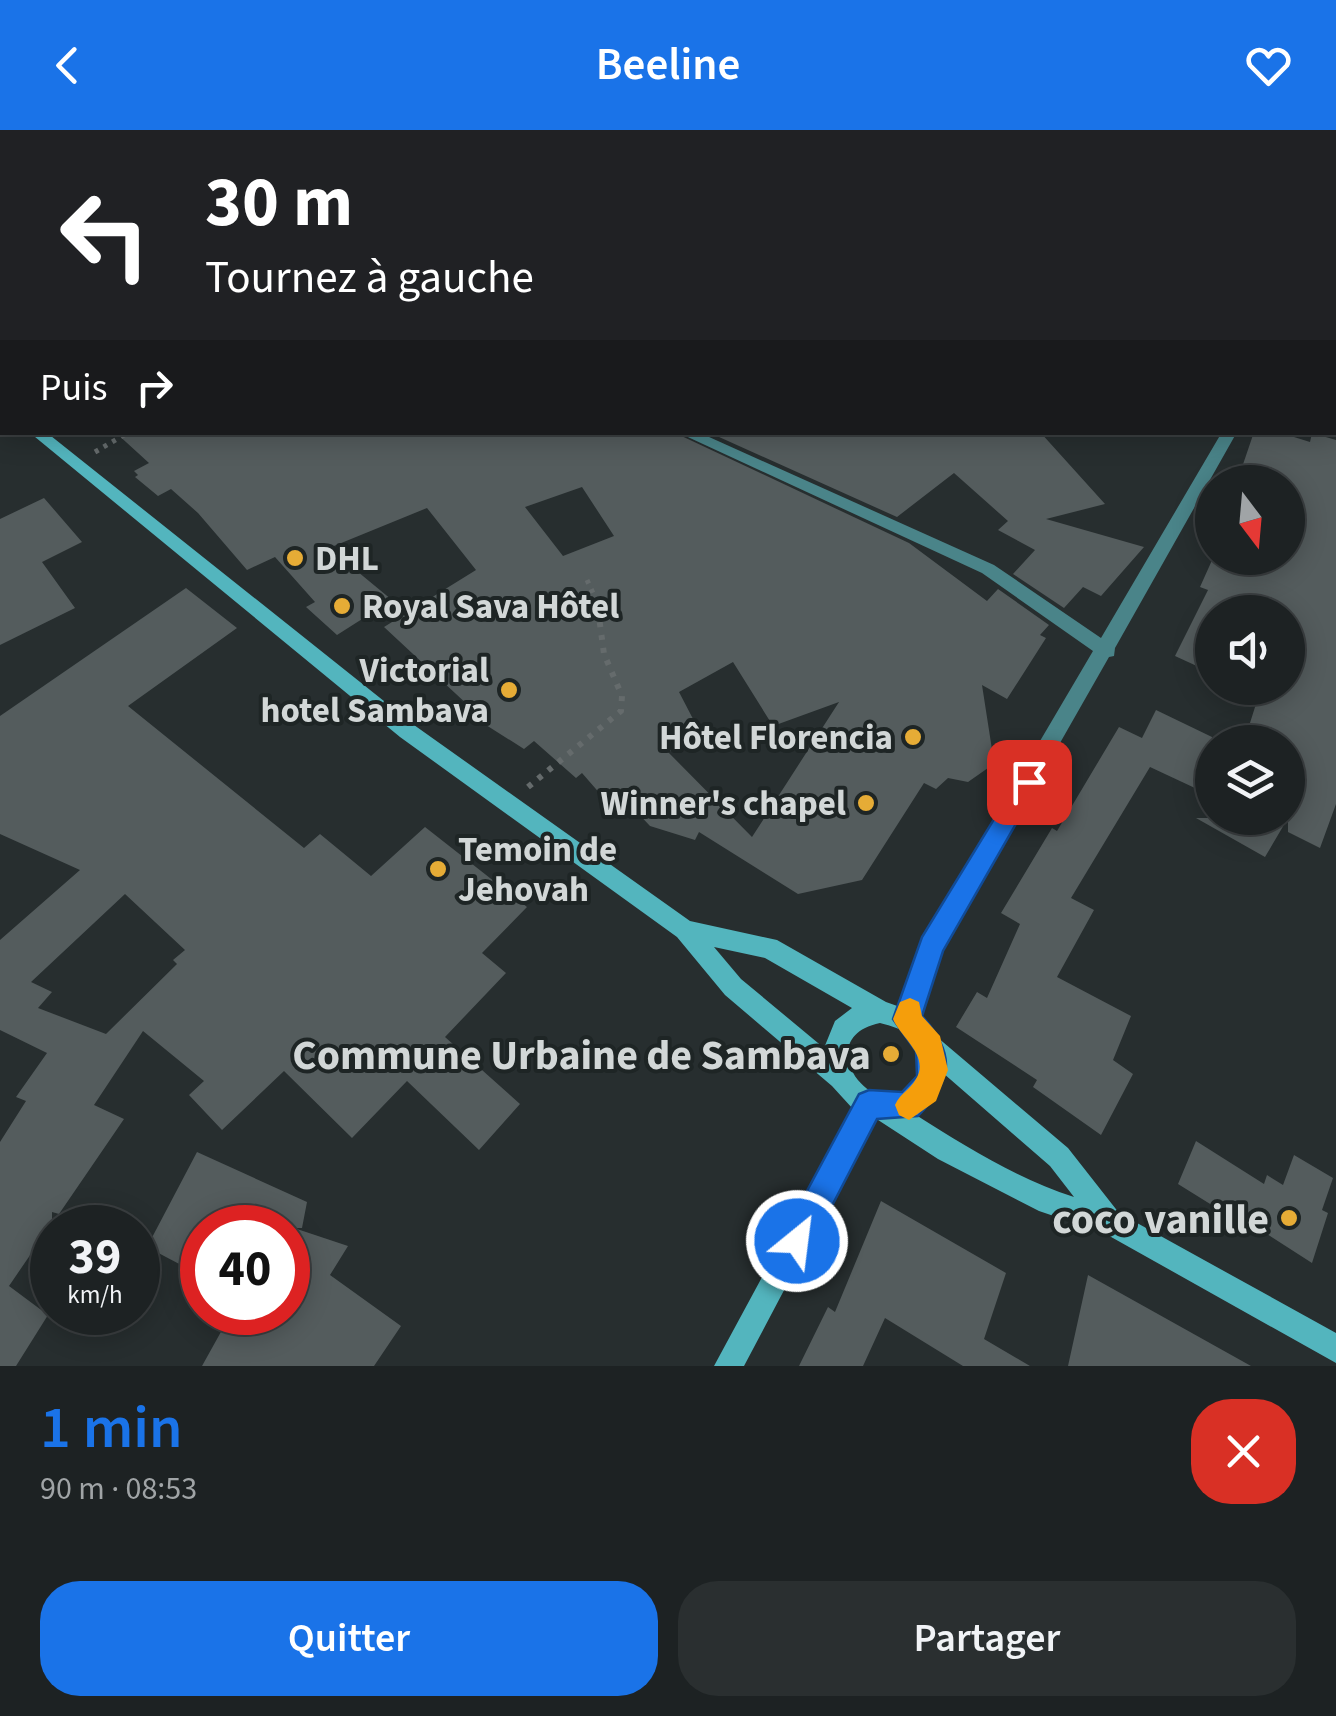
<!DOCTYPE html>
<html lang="fr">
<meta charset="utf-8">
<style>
body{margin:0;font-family:"Source Sans 3",sans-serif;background:#2a2f30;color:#f1f3f6;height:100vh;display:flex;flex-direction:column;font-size:38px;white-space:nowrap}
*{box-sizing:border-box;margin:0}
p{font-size:32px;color:#a0a4a6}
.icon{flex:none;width:55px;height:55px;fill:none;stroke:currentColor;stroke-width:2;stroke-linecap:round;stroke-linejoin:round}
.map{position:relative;height:1236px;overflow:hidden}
.sheet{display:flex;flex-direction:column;background:#1d2223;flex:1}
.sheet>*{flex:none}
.top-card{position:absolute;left:0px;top:0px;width:1338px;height:305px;box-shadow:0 5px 25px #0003,0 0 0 2px #3b3f41;background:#202124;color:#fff;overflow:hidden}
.needle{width:65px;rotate:164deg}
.controls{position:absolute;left:1195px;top:335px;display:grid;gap:20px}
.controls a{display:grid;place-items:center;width:110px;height:110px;border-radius:50%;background:#1d2223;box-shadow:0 5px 25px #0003,0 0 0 2px #3b3f41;font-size:50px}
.speed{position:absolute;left:30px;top:1075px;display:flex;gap:20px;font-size:50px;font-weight:700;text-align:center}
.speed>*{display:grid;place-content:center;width:130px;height:130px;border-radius:50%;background:#1d2223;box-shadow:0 5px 25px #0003,0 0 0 2px #3b3f41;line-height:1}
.speed small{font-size:25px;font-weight:400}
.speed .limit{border:15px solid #d22;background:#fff;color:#111}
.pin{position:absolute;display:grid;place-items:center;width:85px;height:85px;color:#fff;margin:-42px;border-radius:20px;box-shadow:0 5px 15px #0006}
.me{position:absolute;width:110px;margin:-55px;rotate:29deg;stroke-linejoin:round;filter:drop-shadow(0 0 8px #0008)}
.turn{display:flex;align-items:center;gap:35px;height:210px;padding:0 40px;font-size:45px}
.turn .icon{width:130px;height:130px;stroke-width:2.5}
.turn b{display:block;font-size:70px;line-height:85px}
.then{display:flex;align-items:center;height:95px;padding:0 40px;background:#0003;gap:20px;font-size:38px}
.round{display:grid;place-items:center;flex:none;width:105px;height:105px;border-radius:40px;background:#2a2f30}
.head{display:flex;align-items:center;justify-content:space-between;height:170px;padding:0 40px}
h1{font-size:60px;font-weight:600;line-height:75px;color:#1a73e8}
.button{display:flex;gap:20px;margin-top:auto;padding:20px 40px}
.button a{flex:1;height:115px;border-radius:40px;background:#1a73e8;color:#fff;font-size:40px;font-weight:600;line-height:115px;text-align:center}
.button a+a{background:#2a2f30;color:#f1f3f6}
header{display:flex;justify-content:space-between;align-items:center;height:130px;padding:0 40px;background:#1a73e8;color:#fff;font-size:45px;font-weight:600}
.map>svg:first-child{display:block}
</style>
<header><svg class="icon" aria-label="back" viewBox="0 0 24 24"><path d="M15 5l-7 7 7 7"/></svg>Beeline<svg class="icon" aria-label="heart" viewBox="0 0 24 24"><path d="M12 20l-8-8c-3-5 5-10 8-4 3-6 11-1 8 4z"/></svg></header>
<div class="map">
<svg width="1336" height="1236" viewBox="0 0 1336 1236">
<rect width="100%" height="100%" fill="#272e2f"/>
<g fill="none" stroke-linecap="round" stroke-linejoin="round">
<path fill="#231500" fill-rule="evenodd" d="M1026 0H1069L1070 2H1028Z
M1335 52 1336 53V77L1335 76Z"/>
</g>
<path fill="#545c5d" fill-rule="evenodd" d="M115 302H673L909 413 987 471 998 459 1049 495 1040 505 1046 508 1007 569 982 555 993 626 988 638 968 652 948 648 936 659 924 653 862 750 798 764 699 702 695 710 650 696 635 680 622 689 582 643 576 648 534 611 524 619 464 581 470 577 384 497 476 440 427 378 329 418 392 470 337 505 306 477 315 472 275 427 247 440 198 383 171 359 158 366 135 347 138 345 134 341 149 333ZM582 357 614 406 563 426 525 377ZM733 532 773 596 839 572 752 707 668 622 704 610 679 562Z
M708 302H1040L1105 374 1046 389 1144 417 1101 466 1083 457 1064 478 1013 444 1035 420 998 400 1008 391 954 343 897 387Z
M1254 302H1278L1310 312 1312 303 1336 310V674L1320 718 1288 702V688L1265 727 1196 688H1288V612H1244L1261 558H1288V482H1212V543L1175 526 1208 460 1200 457 1213 428H1288V352H1237Z
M44 368 82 412 42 432 75 478 0 515V389Z
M186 458 237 498 128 576 304 718 320 704 371 746 425 697 527 777 482 823 506 843 445 907 520 974 479 1020 407 951 352 1008 284 941 222 1000 189 965 204 951 143 901 94 975 124 989 59 1084 52 1082V1093L9 1156 48 1185 16 1236H0V1012L26 971 16 967 47 923 0 900V810L80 740 0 704V586ZM125 764 185 820 173 830 177 834 106 904 38 878 52 862 31 852Z
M1156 580 1212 607V666L1150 637 1071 768 1094 780 1057 847 1131 886 1113 930 1133 944 1101 1005 1033 957 1037 950 956 897 977 862 987 868 1020 794 1001 783 1052 698 1057 701 1119 597 1142 608Z
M1196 1011 1264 1054 1267 1045 1283 1055 1294 1025 1333 1048 1322 1080 1328 1083 1312 1133 1217 1072 1215 1077 1178 1054Z
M197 1022 307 1072 302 1098H294L348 1116 330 1145 401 1196 374 1236H202L232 1182H288V1098H202V1146L147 1117Z
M881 1071 1006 1143 984 1209 1030 1236H963L885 1188 863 1236H799L828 1177 835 1182Z
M1088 1145 1251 1236H1068Z"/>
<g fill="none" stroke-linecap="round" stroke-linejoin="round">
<path stroke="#656b6c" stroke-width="5" stroke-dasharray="4 6" stroke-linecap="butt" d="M95 322 129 302
M587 450 598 474"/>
<path stroke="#656b6c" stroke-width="6" stroke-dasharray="5 8" stroke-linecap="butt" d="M528 657 621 581 622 566 604 524 597 472"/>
<path fill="#4a8489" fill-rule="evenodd" d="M449 0H469L471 2H452Z
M2 59V67L0 68V60Z
M1335 287H1336V297H1335Z
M677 302H698L994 435 1101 508 1222 302H1237L1115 518 1114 526 1109 527 942 820 915 897 907 901 899 897 895 889 924 808 1093 521 982 443Z"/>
<path fill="#53b5be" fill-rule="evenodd" d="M0 269 2 270V281L0 280Z
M29 302H46L414 595 690 791 777 810 886 872 917 883 937 907 1068 1018 1119 1083 1336 1203V1233L1104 1103 1039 1081 938 1029 875 988 744 1236H714L853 979 832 956 725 865 677 807 400 607ZM714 817 765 828 852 878 835 891 824 918 741 849ZM880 893C887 895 896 897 902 901 921 915 927 946 906 961 867 988 812 907 880 893ZM943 943 1050 1036 1074 1067C1018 1049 965 1016 916 985L929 975Z"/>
</g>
<path fill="#1a73e8" stroke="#114b97" stroke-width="2.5" d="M1029 642 1040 652 943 821 922 886C957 925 952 950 918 986L877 989 808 1122 797 1127 786 1122 782 1111 786 1100 859 964 869 960 902 962 917 946 916 921 893 889 922 807 1021 645Z"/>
<path fill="#f59e0b" d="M910 868 919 872 922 886 940 906 948 940 936 971 909 990 899 985 895 975C900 963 910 960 916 949 930 926 901 908 893 889L900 872Z"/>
<g fill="#e6ac36" stroke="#1e2525" stroke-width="4">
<circle cx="295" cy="428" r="10"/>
<circle cx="342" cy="476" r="10"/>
<circle cx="509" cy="560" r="10"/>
<circle cx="913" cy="607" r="10"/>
<circle cx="866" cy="673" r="10"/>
<circle cx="438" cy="739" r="10"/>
<circle cx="891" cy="924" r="10"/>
<circle cx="1289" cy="1088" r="10"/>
</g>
<g text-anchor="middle" stroke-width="8" stroke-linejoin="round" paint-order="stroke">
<g font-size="35" font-weight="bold" fill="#d2d7d7" stroke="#1e2525" text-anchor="start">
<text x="315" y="440">DHL</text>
<text x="362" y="488">Royal Sava Hôtel</text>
<text x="489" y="552" text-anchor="end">Victorial<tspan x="489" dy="40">hotel Sambava</tspan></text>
<text x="893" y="619" text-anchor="end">Hôtel Florencia</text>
<text x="846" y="685" text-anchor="end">Winner's chapel</text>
<text x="458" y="731">Temoin de<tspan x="458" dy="40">Jehovah</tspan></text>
</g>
<g font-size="42" font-weight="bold" fill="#d2d7d7" stroke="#1e2525" text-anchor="end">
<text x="871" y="939">Commune Urbaine de Sambava</text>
<text x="1269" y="1103">coco vanille</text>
</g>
</g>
</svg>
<div class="controls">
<a><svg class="needle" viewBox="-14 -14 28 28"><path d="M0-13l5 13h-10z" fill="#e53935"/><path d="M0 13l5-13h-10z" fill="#a0a4a6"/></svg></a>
<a><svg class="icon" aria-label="sound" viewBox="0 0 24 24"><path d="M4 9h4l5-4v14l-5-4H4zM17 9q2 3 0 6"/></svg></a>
<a><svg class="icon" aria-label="layers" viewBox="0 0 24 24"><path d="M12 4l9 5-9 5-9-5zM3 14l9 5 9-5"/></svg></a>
</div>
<div class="speed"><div>39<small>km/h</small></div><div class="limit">40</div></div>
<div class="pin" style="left:1029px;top:652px;background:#d93025"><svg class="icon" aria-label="arrive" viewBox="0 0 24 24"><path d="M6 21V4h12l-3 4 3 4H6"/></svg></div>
<svg class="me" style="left:797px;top:1111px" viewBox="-20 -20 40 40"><circle r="17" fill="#1a73e8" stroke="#fff" stroke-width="3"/><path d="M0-11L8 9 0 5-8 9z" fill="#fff"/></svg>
<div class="top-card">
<div class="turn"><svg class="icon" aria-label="left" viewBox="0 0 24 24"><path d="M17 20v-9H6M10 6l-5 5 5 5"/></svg><div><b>30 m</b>Tournez à gauche</div></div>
<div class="then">Puis<svg class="icon" aria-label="right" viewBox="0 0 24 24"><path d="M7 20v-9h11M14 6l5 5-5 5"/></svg></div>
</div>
</div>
<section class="sheet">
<div class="head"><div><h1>1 min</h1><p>90 m · 08:53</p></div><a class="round" style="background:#d93025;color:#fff"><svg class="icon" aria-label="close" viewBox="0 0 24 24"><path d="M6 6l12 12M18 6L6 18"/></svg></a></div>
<div class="button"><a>Quitter</a><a>Partager</a></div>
</section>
